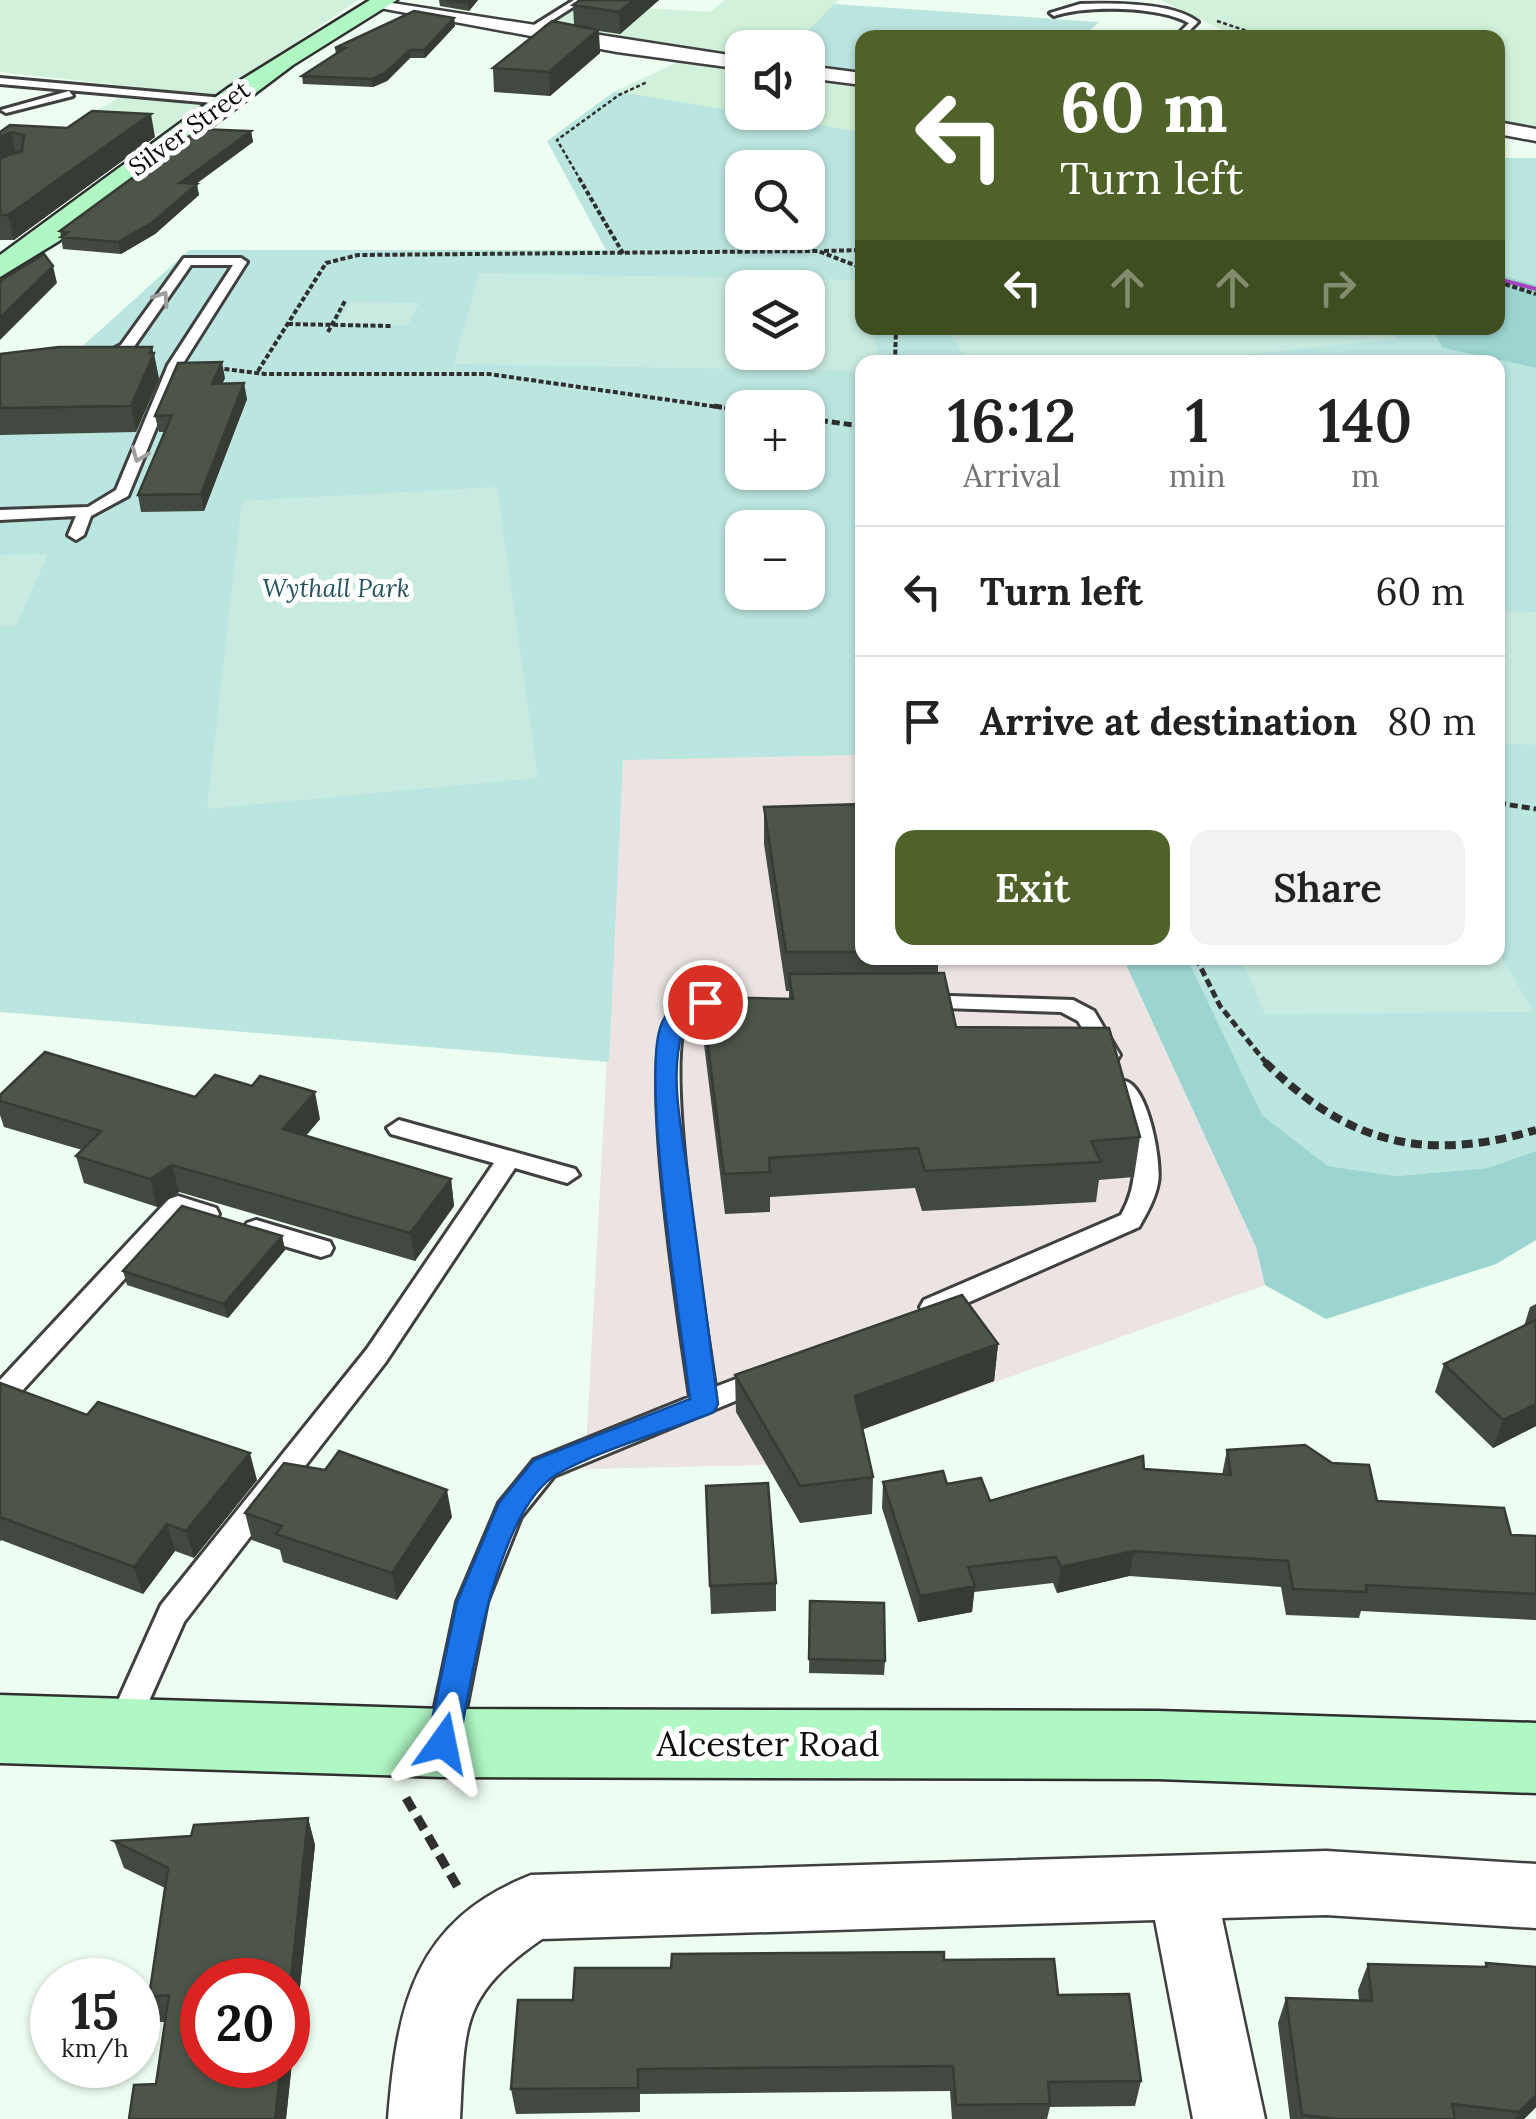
<!DOCTYPE html>
<meta charset="utf-8">
<style>
body{margin:0;font-family:Lora,serif;background:#f2f2f2;color:#222;height:100vh;display:flex;flex-direction:column;font-size:38px;white-space:nowrap}
*{box-sizing:border-box;margin:0}
p{font-size:32px;color:#767676}
.icon{flex:none;width:55px;height:55px;fill:none;stroke:currentColor;stroke-width:2;stroke-linecap:round;stroke-linejoin:round}
.map{position:relative;flex:1;overflow:hidden}
.sheet{position:absolute;left:855px;top:355px;width:650px;height:610px;display:flex;flex-direction:column;background:#fff;border-radius:20px;box-shadow:0 2px 8px #0004}
.sheet>*{flex:none}
.hud{position:absolute;left:855px;top:30px;width:650px;height:305px;border-radius:20px;box-shadow:0 2px 8px #0004;background:#4f6229;color:#fff;overflow:hidden}
.buttons{position:absolute;left:725px;top:30px;display:grid;gap:20px}
.buttons a{display:grid;place-items:center;width:100px;height:100px;border-radius:20px;background:#fff;box-shadow:0 2px 8px #0004;font-size:50px}
.speed{position:absolute;left:30px;top:1958px;display:flex;gap:20px;font-size:50px;font-weight:700;text-align:center}
.speed>*{display:grid;place-content:center;width:130px;height:130px;border-radius:50%;background:#fff;box-shadow:0 2px 8px #0004;line-height:1}
.speed small{font-size:25px;font-weight:400}
.speed .limit{border:15px solid #d22;background:#fff;color:#111}
.pin{position:absolute;display:grid;place-items:center;width:85px;height:85px;color:#fff;margin:-42px;border:5px solid #fff;border-radius:50%;box-shadow:0 2px 10px #0007}
.me{position:absolute;width:110px;margin:-55px;rotate:12deg;stroke-linejoin:round;filter:drop-shadow(0 0 8px #0008)}
.turn{display:flex;align-items:center;gap:35px;height:210px;padding:0 40px;font-size:45px}
.turn .icon{width:130px;height:130px;stroke-width:2.5}
.turn b{display:block;font-size:70px;line-height:85px}
.lanes{display:flex;align-items:center;height:95px;padding:0 40px;background:#0003;justify-content:center;gap:50px;direction:ltr}
.lanes .off{opacity:.35}
.eta{display:flex;justify-content:space-evenly;align-items:center;height:170px;text-align:center}
.eta b{font-size:60px;font-weight:600;line-height:70px}
.cta{display:flex;gap:20px;margin-top:auto;padding:20px 40px}
.cta a{flex:1;height:115px;border-radius:20px;background:#4f6229;color:#fff;font-size:40px;font-weight:600;line-height:115px;text-align:center}
.cta a+a{background:#f2f2f2;color:#222}
ul{padding:0;list-style:none}
li{display:flex;align-items:center;gap:30px;height:130px;padding:0 40px;border-top:2px solid #e0e0e0}
li div{flex:1}
li b{display:block;font-size:38px}
li em{font-style:normal}
.map>svg:first-child{display:block}
</style>
<div class="map">
<svg width="1536" height="2119" viewBox="0 0 1536 2119">
<rect width="100%" height="100%" fill="#eefdf1"/>
<path fill="#ebe4e2" d="M862 755V958H1123L1256 1247 1265 1285 766 1465 585 1469 623 759Z"/>
<path fill="#d1f1da" d="M0 0H358L161 134 68 126 138 87 0 72Z
M725 0H839L791 47 742 48V55L558 28 554 21 576 8 594 5 710 12Z
M1161 0H1536V129L1498 122V38L1229 37 1225 31Z
M685 59 742 67V112L615 91Z
M808 77 862 84V132L744 113 808 112Z"/>
<path fill="#bbe5df" fill-rule="evenodd" d="M834 4 1099 22 1083 37 862 38V74L808 65V48H791Z
M615 91 862 132V328H1431L1444 348 1536 368V1151L1487 1168 1397 1176 1328 1166 1262 1115 1187 958H1498V362H862V755L623 760 609 1062 0 1012V367L65 362 189 250H606L547 141ZM742 168H808V232H742ZM742 288H808V352H742ZM742 408H808V472H742ZM742 528H808V592H742Z
M1498 158H1536V285L1498 274Z"/>
<path fill="#9cd4d0" d="M1498 274 1536 285V368L1443 348 1431 328H1498Z
M1123 958H1187L1262 1115 1328 1166 1397 1176 1487 1168 1536 1151V1240L1496 1264 1326 1319 1265 1285 1256 1247Z"/>
<path fill="#c9eae1" fill-rule="evenodd" d="M479 273 862 280V328H872L880 362H862V371L454 364ZM742 288H808V352H742Z
M350 302 419 303 408 325 337 324Z
M947 328H1383L1396 339 1177 362H968Z
M497 487 538 778 207 809 242 501Z
M48 554 16 626H0V555Z
M1498 611 1536 612V745L1498 743Z
M1498 952 1534 1012 1265 1014 1241 958H1498Z"/>
<g fill="none" stroke-linecap="round" stroke-linejoin="round">
<path fill="#a645c1" fill-rule="evenodd" d="M1498 277 1536 287V291L1498 281Z"/>
<g stroke="#404040" stroke-width="6">
<path id="lane" d="M574 0H584L534 32 526 30Z
M1080 4C1111 3 1174 2 1198 22L1186 34 1181 31 1189 23C1158 6 1087 5 1054 16L1050 13Z
M0 78 224 98 229 101 224 104 0 84Z
M69 91 73 96 6 113 1 110Z
M184 258H241L247 262 182 365 128 496 91 516 84 535 76 540 68 535 76 516 0 520V510L88 507 116 490 168 365 233 265H191L131 351 101 363 94 359 121 345Z
M729 995 737 997 740 1002 737 1007C721 1011 697 1005 687 1021 662 1060 707 1329 715 1387L760 1370 769 1373 773 1380 769 1387 554 1476 521 1517 487 1602 460 1740 455 1750 444 1754 433 1750 428 1740 457 1602 499 1503 534 1460 690 1397C681 1332 638 1063 667 1017 680 997 707 995 729 995Z
M921 995 1073 1000 1094 1011 1120 1055 1117 1060H1101L1078 1021 1061 1012 913 1007 910 1002 913 997Z
M1125 1081C1148 1087 1162 1161 1158 1183 1155 1199 1147 1213 1139 1227L942 1314H924L920 1307 924 1300 1121 1215C1146 1171 1131 1132 1114 1088Z
M399 1120 575 1169 579 1175 567 1183 515 1168 385 1363 184 1622 134 1735 123 1739 112 1735 107 1725 161 1605 367 1349 494 1163 391 1134 387 1128Z
M178 1196 216 1208 219 1214 216 1220 207 1223 183 1215 10 1404 0 1407V1380L169 1199Z
M256 1220 330 1242 333 1248 330 1254 321 1257 247 1235 244 1229 247 1223Z"/>
</g>
<g stroke="#404040" stroke-width="5">
<path id="street" d="M373 0 742 57V69L617 52 380 8 374 7Z
M808 66 862 73V85L808 78Z
M1498 122 1536 129V141L1498 134Z
M1326 1851 1536 1864V1928L1326 1915 1222 1918 1265 2119H1193L1155 1920 542 1939C460 1996 465 2025 460 2119H388C397 2005 414 1921 531 1875Z"/>
</g>
<g stroke="#2f2f2f" stroke-width="5">
<path id="secondary" d="M370 0H397L293 65 59 241 0 277V255L228 88Z
M0 1695 443 1709 1158 1711 1536 1723V1793L1158 1779 443 1777 0 1763Z"/>
</g>
<path stroke="#2f2f2f" stroke-width="2.5" stroke-dasharray="4 2.5" stroke-linecap="butt" d="M1217 21 1268 38
M581 181 557 140 619 95 647 82"/>
<path stroke="#2f2f2f" stroke-width="4" stroke-dasharray="5 2.5" stroke-linecap="butt" d="M579 178 624 255
M824 251 862 250
M1498 282 1536 294
M288 324 391 326
M328 332 345 301
M895 362 896 328
M217 368 265 374H489L732 409
M258 371 326 263 358 255 818 251 862 268"/>
<path stroke="#2f2f2f" stroke-width="5" stroke-dasharray="8 4" stroke-linecap="butt" d="M714 406 742 410
M808 419 862 426
M1498 803 1536 809
M1196 958 1220 1006 1267 1064"/>
<path stroke="#2f2f2f" stroke-width="8" stroke-dasharray="11 6" stroke-linecap="butt" d="M1265 1062C1348 1144 1425 1163 1536 1130"/>
<path stroke="#2f2f2f" stroke-width="9" stroke-dasharray="14 8" stroke-linecap="butt" d="M406 1798 460 1891"/>
<use href="#lane" fill="#fff" fill-rule="evenodd"/>
<use href="#street" fill="#fff" fill-rule="evenodd"/>
<use href="#secondary" fill="#aff8c3" fill-rule="evenodd"/>
</g>
<path fill="#424940" d="M439 0H478L469 11 440 6Z
M580 0H659L620 34 599 31 600 53 550 96 494 92 493 68 574 25 573 5Z
M454 18 455 26 425 58H410L387 81 373 87 303 84 302 76 336 54 335 48Z
M251 131 253 142 196 184 199 195 155 234 121 254 63 249 60 231Z
M0 132 155 137 14 240H0Z
M154 353 159 379 136 432 0 435V354Z
M225 378 222 384 247 399 204 511 141 512 138 495 165 432H159L155 416Z
M862 804V958H1098L1097 959 938 965V973L956 1027 1140 1137 1134 1177 1099 1180 1096 1202 922 1211 915 1188 770 1197V1212L725 1214 703 1036 702 997 789 999V991H786L764 844V807Z
M0 1095 195 1097 320 1119 306 1136 451 1179 454 1206 415 1261 179 1192 157 1207 84 1183 76 1156 82 1150 4 1127 0 1115Z
M282 1236 285 1250 228 1318 127 1285 123 1271Z
M1536 1304V1426L1493 1448 1435 1392 1444 1364 1524 1326 1530 1307Z
M998 1344 994 1381 863 1429 873 1477 872 1514 800 1523 736 1412 735 1375Z
M0 1383 257 1480 194 1558 175 1551 143 1594 1 1540 0 1542Z
M1227 1450 1377 1501 1511 1535 1536 1536V1620L1361 1611 1359 1618 1286 1615 1281 1587 1129 1576 1057 1593 1053 1583 974 1592 972 1612 918 1622 882 1508 883 1482 947 1484 990 1501 1144 1469 1222 1475Z
M706 1486 776 1583V1611L711 1614Z
M245 1513 452 1517 397 1600 283 1562 280 1550 252 1540Z
M810 1601 885 1661 884 1675 809 1673Z
M308 1818 315 1845 286 2119H129L156 2084 165 2022H159L149 1997 165 1888 124 1868 114 1841 191 1836Z
M944 1960 1058 1995 1141 2081 1135 2106 1050 2107 1047 2119H952L950 2091 640 2094V2112L516 2114 511 2089 573 2000 671 1968Z
M1486 1963 1536 2107 1524 2119H1290L1278 2023 1286 1998 1359 2000 1358 1990 1368 1964 1484 1967Z"/>
<path fill="#363c34" d="M471 0H478L469 11 468 3Z
M634 0H659L620 34 619 12Z
M454 18 455 26 425 58 424 50Z
M598 30 600 53 550 96 549 72Z
M410 50V58L387 81 373 87 372 79Z
M151 114 155 137 14 240 8 215Z
M251 131 253 142 182 194 180 183Z
M11 132 16 156 0 163V137Z
M197 184 199 195 155 234 121 254 118 242Z
M53 266 57 283 0 340V318Z
M152 347 159 379 136 432 131 406Z
M222 362 225 378 214 400 212 384Z
M244 383 247 399 204 511 201 494Z
M315 1092 320 1119 288 1156 283 1129Z
M172 1165 179 1192 157 1207 150 1179Z
M451 1179 454 1206 415 1261 410 1233Z
M282 1236 285 1250 228 1318 224 1304Z
M998 1344 994 1381 853 1433 855 1396Z
M1536 1404V1426L1493 1448 1503 1420Z
M250 1453 257 1480 194 1558 186 1531Z
M447 1490 452 1517 397 1600 392 1573Z
M167 1524 175 1551 143 1594 134 1567Z
M1134 1551 1129 1576 1057 1593 1061 1567Z
M975 1586 972 1612 918 1622 920 1596Z
M308 1818 315 1845 286 2119H275L281 2065H288V2007Z
M1536 2095V2107L1524 2119H1515L1519 2112Z"/>
<path fill="#4d554a" stroke="#363c34" stroke-width="2.5" d="M446 0H471L468 3Z
M580 0H634L619 12 573 5Z
M414 11 454 18 424 50H410L386 72 372 79 302 76 345 48H335Z
M552 21 598 30 549 72 493 68Z
M92 111 151 114 8 215H0V158L22 151 24 135 11 132 0 137V132L10 125 67 128Z
M199 129 251 131 180 183 197 184 153 222 118 242 61 237 68 232 60 231Z
M44 254 53 266 0 318V281Z
M59 347H152L150 353H154L131 406 0 408V354Z
M222 362 212 384 244 383 201 494 138 495 172 415 155 416 178 363Z
M862 804V952H786L764 807Z
M944 973 956 1027 1109 1028 1140 1137 1091 1141 1101 1162 925 1171 918 1148 769 1158 770 1172 724 1174 702 997 793 999 789 974Z
M45 1052 195 1097 215 1075 252 1086 260 1076 315 1092 283 1129 451 1179 410 1233 172 1165 150 1179 76 1156 101 1131 0 1101V1095Z
M182 1206 282 1236 224 1304 123 1271Z
M962 1295 998 1344 855 1396 873 1477 800 1486 735 1375Z
M1536 1320V1404L1503 1420 1444 1364Z
M0 1383 87 1415 98 1402 250 1453 186 1531 167 1524 134 1567 0 1517Z
M1305 1445 1332 1463 1369 1465 1377 1501 1504 1508 1511 1535 1536 1536V1594L1366 1585 1367 1592 1293 1589 1288 1561 1134 1551 1061 1567 1056 1557 968 1567 975 1586 920 1596 883 1482 943 1471 947 1484 981 1478 990 1501 1143 1456 1144 1469 1231 1475 1227 1450Z
M339 1451 447 1490 392 1573 276 1534 282 1526 245 1513 284 1463 325 1470Z
M768 1483 776 1583 710 1586 706 1486Z
M810 1601 884 1603 885 1661 809 1659Z
M308 1818 288 2007V1980H202V2065H281L275 2119H129L134 2085 156 2084 169 1995 149 1997 168 1868 114 1841 191 1836 194 1825Z
M944 1952V1960L1054 1959 1058 1995 1129 1994 1141 2081 1048 2082 1050 2104 956 2105 953 2066 638 2069V2088L511 2089 518 2000H573L575 1968H671L672 1954Z
M1486 1963 1536 1967V2095L1519 2112 1452 2104 1455 2119H1336L1302 2115 1286 1998 1372 2001 1368 1964 1487 1967Z"/>
<defs><path id="oneway-chevron" d="M-2-3.5L2.5 0L-2 3.5" fill="none" stroke-width="1.6" stroke-linecap="round" stroke-linejoin="round" transform="scale(2.5)"/></defs>
<g stroke="#9e9e9e">
<use href="#oneway-chevron" transform="translate(162 298) rotate(-56)"/>
<use href="#oneway-chevron" transform="translate(139 455) rotate(112)"/>
</g>
<path fill="#1a73e8" stroke="#114b97" stroke-width="2.5" d="M705 995 716 1002C706 1013 688 1012 683 1030 668 1076 683 1136 689 1183 699 1257 708 1330 718 1404L714 1412C667 1431 599 1450 557 1474 496 1511 472 1677 459 1743L454 1753 443 1757 432 1753 427 1743 457 1602 499 1503 534 1460 690 1399C682 1331 639 1072 662 1023 670 1006 688 1000 705 995Z"/>
<g text-anchor="middle" stroke-width="10" stroke-linejoin="round" paint-order="stroke">
<g font-size="25" fill="#0d0d0d" stroke="#fff">
<text transform="translate(189 128) rotate(-36)" y="9">Silver Street</text>
</g>
<g font-size="25" font-style="italic" fill="#23545f" stroke="#fff">
<text x="336" y="597">Wythall Park</text>
</g>
<g font-size="35" fill="#0d0d0d" stroke="#fff">
<text x="768" y="1756">Alcester Road</text>
</g>
</g>
</svg>
<div class="buttons">
<a><svg class="icon" aria-label="sound" viewBox="0 0 24 24"><path d="M4 9h4l5-4v14l-5-4H4zM17 9q2 3 0 6"/></svg></a>
<a><svg class="icon" aria-label="search" viewBox="0 0 24 24"><circle cx="10" cy="10" r="6"/><path d="M15 15l6 6"/></svg></a>
<a><svg class="icon" aria-label="layers" viewBox="0 0 24 24"><path d="M12 4l9 5-9 5-9-5zM3 14l9 5 9-5"/></svg></a>
<a>+</a>
<a>−</a>
</div>
<div class="speed"><div>15<small>km/h</small></div><div class="limit">20</div></div>
<div class="pin" style="left:705px;top:1002px;background:#d93025"><svg class="icon" aria-label="arrive" viewBox="0 0 24 24"><path d="M6 21V4h12l-3 4 3 4H6"/></svg></div>
<svg class="me" style="left:443px;top:1743px" viewBox="-20 -20 40 40"><path d="M0-17L14 15 0 8-14 15z" fill="#1a73e8" stroke="#fff" stroke-width="4"/></svg>
<div class="hud">
<div class="turn"><svg class="icon" aria-label="left" viewBox="0 0 24 24"><path d="M17 20v-9H6M10 6l-5 5 5 5"/></svg><div><b>60 m</b>Turn left</div></div>
<div class="lanes"><svg class="icon" aria-label="left" viewBox="0 0 24 24"><path d="M17 20v-9H6M10 6l-5 5 5 5"/></svg><svg class="icon off" aria-label="ahead" viewBox="0 0 24 24"><path d="M12 20V5M6 11l6-6 6 6"/></svg><svg class="icon off" aria-label="ahead" viewBox="0 0 24 24"><path d="M12 20V5M6 11l6-6 6 6"/></svg><svg class="icon off" aria-label="right" viewBox="0 0 24 24"><path d="M7 20v-9h11M14 6l5 5-5 5"/></svg></div>
</div>
<section class="sheet">
<div class="eta">
<div><b>16:12</b><p>Arrival</p></div>
<div><b>1</b><p>min</p></div>
<div><b>140</b><p>m</p></div>
</div>
<ul>
<li><svg class="icon" aria-label="left" viewBox="0 0 24 24"><path d="M17 20v-9H6M10 6l-5 5 5 5"/></svg><div><b>Turn left</b></div><em>60 m</em></li>
<li><svg class="icon" aria-label="arrive" viewBox="0 0 24 24"><path d="M6 21V4h12l-3 4 3 4H6"/></svg><div><b>Arrive at destination</b></div><em>80 m</em></li>
</ul>
<div class="cta"><a>Exit</a><a>Share</a></div>
</section>
</div>
